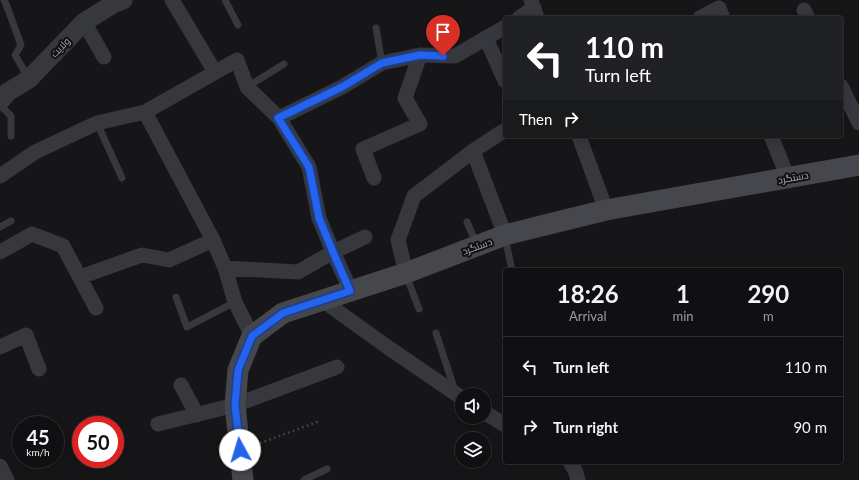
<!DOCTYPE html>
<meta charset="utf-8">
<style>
body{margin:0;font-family:Lato,Cairo,sans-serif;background:#1e1e20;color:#f1f3f6;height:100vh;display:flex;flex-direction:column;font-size:15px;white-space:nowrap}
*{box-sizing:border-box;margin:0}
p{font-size:13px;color:#9c9d9f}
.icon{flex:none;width:22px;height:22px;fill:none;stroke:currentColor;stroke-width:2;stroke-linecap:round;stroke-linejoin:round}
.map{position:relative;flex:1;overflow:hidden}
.sheet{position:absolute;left:503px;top:268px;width:340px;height:196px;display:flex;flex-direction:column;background:#101012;border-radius:4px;box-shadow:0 2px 10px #0003,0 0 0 1px #303032}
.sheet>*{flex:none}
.guide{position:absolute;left:503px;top:16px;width:340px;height:122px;border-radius:4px;box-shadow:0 2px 10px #0003,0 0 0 1px #303032;background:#202124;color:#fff;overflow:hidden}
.buttons{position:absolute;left:455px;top:388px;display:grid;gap:8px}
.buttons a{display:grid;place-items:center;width:36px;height:36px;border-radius:50%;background:#101012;box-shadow:0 2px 10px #0003,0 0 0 1px #303032;font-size:20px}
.speed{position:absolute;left:12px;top:416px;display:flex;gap:8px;font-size:20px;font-weight:700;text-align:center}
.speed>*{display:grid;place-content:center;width:52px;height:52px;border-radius:50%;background:#101012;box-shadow:0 2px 10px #0003,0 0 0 1px #303032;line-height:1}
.speed small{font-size:10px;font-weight:400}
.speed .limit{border:6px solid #d22;background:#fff;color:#111}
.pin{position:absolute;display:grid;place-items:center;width:34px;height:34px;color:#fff;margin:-41px -17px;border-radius:50% 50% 50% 0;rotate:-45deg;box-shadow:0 0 4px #0007}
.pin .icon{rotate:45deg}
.me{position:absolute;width:44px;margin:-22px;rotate:354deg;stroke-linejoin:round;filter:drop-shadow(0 0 3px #0008)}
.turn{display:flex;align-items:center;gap:14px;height:84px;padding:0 16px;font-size:18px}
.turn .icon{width:52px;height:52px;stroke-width:2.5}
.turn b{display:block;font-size:28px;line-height:34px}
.then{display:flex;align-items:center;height:38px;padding:0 16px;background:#0003;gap:8px;font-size:15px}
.eta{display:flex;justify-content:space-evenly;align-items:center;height:68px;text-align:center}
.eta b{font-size:24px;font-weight:700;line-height:28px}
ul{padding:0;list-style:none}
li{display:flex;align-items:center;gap:12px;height:60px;padding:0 16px;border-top:1px solid #303032}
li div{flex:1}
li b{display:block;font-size:15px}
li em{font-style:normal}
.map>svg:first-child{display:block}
</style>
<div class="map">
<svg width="859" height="480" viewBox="0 0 859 480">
<rect width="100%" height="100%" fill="#161618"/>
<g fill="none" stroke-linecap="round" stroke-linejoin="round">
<path stroke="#3d3f44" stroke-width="2.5" stroke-dasharray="2 3" stroke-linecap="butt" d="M255 445 320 421"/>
<path stroke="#37383d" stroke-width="7" d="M4 0 6 4 21 45 15 55 29 79
M225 0 238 25
M376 28 382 63
M247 87 284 64
M0 105 11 116V136
M97 123 122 178
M467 222 476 243
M0 227 11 221
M505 237 512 270
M406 275 419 309
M176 297 187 327 235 302
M436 333 455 391
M304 480 327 469"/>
<path stroke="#37383d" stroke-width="15" d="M172 0 215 72
M531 0 537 18
M804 10 808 18
M519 18 534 8
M700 18 719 8 723 18
M84 22 104 57
M486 38 505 81
M841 86 859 123
M145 112 213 240 225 268 235 302 252 336
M279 118 342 87 382 63 420 55 455 56 505 27
M579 136 606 210
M771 136 788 178
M473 151 505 235
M0 176 35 152 97 123 145 112 237 60 247 87 279 118 309 167 319 218 333 252 351 291
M374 178 363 149 420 124 405 98 420 55
M0 252 32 234 63 246 96 308
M225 268 298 272 333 252 365 237
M406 273 398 240 414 196 473 151 505 130
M80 277 142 255 169 260 213 240
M322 300 386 346 462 398
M0 347 26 335 39 369
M181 385 197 415
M484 412 505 425
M158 424 235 405 337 367
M570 462 575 470 578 480
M0 466 7 480"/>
<path stroke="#37383d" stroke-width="19" d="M0 101 8 92 29 79 84 22 115 3 123 0"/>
<path stroke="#45474d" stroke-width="21" d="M243 480 235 405 238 370 252 336 283 313 406 273 505 235 549 224 606 210 859 165"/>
</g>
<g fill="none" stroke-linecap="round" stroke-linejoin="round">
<g stroke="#184099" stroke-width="10">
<path id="route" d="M240 450 235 405 238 370 252 336 283 313 350 291 333 252 319 218 309 167 278 118 342 87 382 63 420 55 443 56"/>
</g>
<use href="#route" stroke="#2563eb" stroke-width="7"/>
</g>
<g text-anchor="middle" stroke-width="4" stroke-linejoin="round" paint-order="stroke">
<g font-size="10" fill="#a8adb8" stroke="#111113">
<text transform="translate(60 47) rotate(-46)" y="4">ولایت</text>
<text transform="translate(793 177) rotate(-10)" y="4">دستگرد</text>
<text transform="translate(477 246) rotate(-20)" y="4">دستگرد</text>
</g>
</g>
</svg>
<div class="buttons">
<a><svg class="icon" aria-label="sound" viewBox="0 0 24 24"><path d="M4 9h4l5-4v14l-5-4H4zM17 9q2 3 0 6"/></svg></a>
<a><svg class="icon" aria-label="layers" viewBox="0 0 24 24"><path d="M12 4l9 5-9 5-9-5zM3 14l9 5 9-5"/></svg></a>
</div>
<div class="speed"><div>45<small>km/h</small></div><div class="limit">50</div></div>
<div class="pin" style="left:443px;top:56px;background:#d93025"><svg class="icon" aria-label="arrive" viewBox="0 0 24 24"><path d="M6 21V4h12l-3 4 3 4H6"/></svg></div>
<svg class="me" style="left:240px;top:450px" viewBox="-20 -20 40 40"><circle r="19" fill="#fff"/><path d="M0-13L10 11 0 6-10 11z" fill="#2563eb"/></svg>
<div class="guide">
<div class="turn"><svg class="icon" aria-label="left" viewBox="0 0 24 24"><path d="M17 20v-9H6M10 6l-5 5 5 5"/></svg><div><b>110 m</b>Turn left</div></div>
<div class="then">Then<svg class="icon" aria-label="right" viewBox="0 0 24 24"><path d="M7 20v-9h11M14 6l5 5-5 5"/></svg></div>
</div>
<section class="sheet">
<div class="eta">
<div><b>18:26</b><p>Arrival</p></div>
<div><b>1</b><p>min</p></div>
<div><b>290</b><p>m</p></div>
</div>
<ul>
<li><svg class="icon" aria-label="left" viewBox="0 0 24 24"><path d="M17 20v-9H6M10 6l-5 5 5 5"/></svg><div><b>Turn left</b></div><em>110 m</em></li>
<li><svg class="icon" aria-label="right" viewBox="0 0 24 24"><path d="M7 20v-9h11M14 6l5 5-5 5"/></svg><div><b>Turn right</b></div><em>90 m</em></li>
</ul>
</section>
</div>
